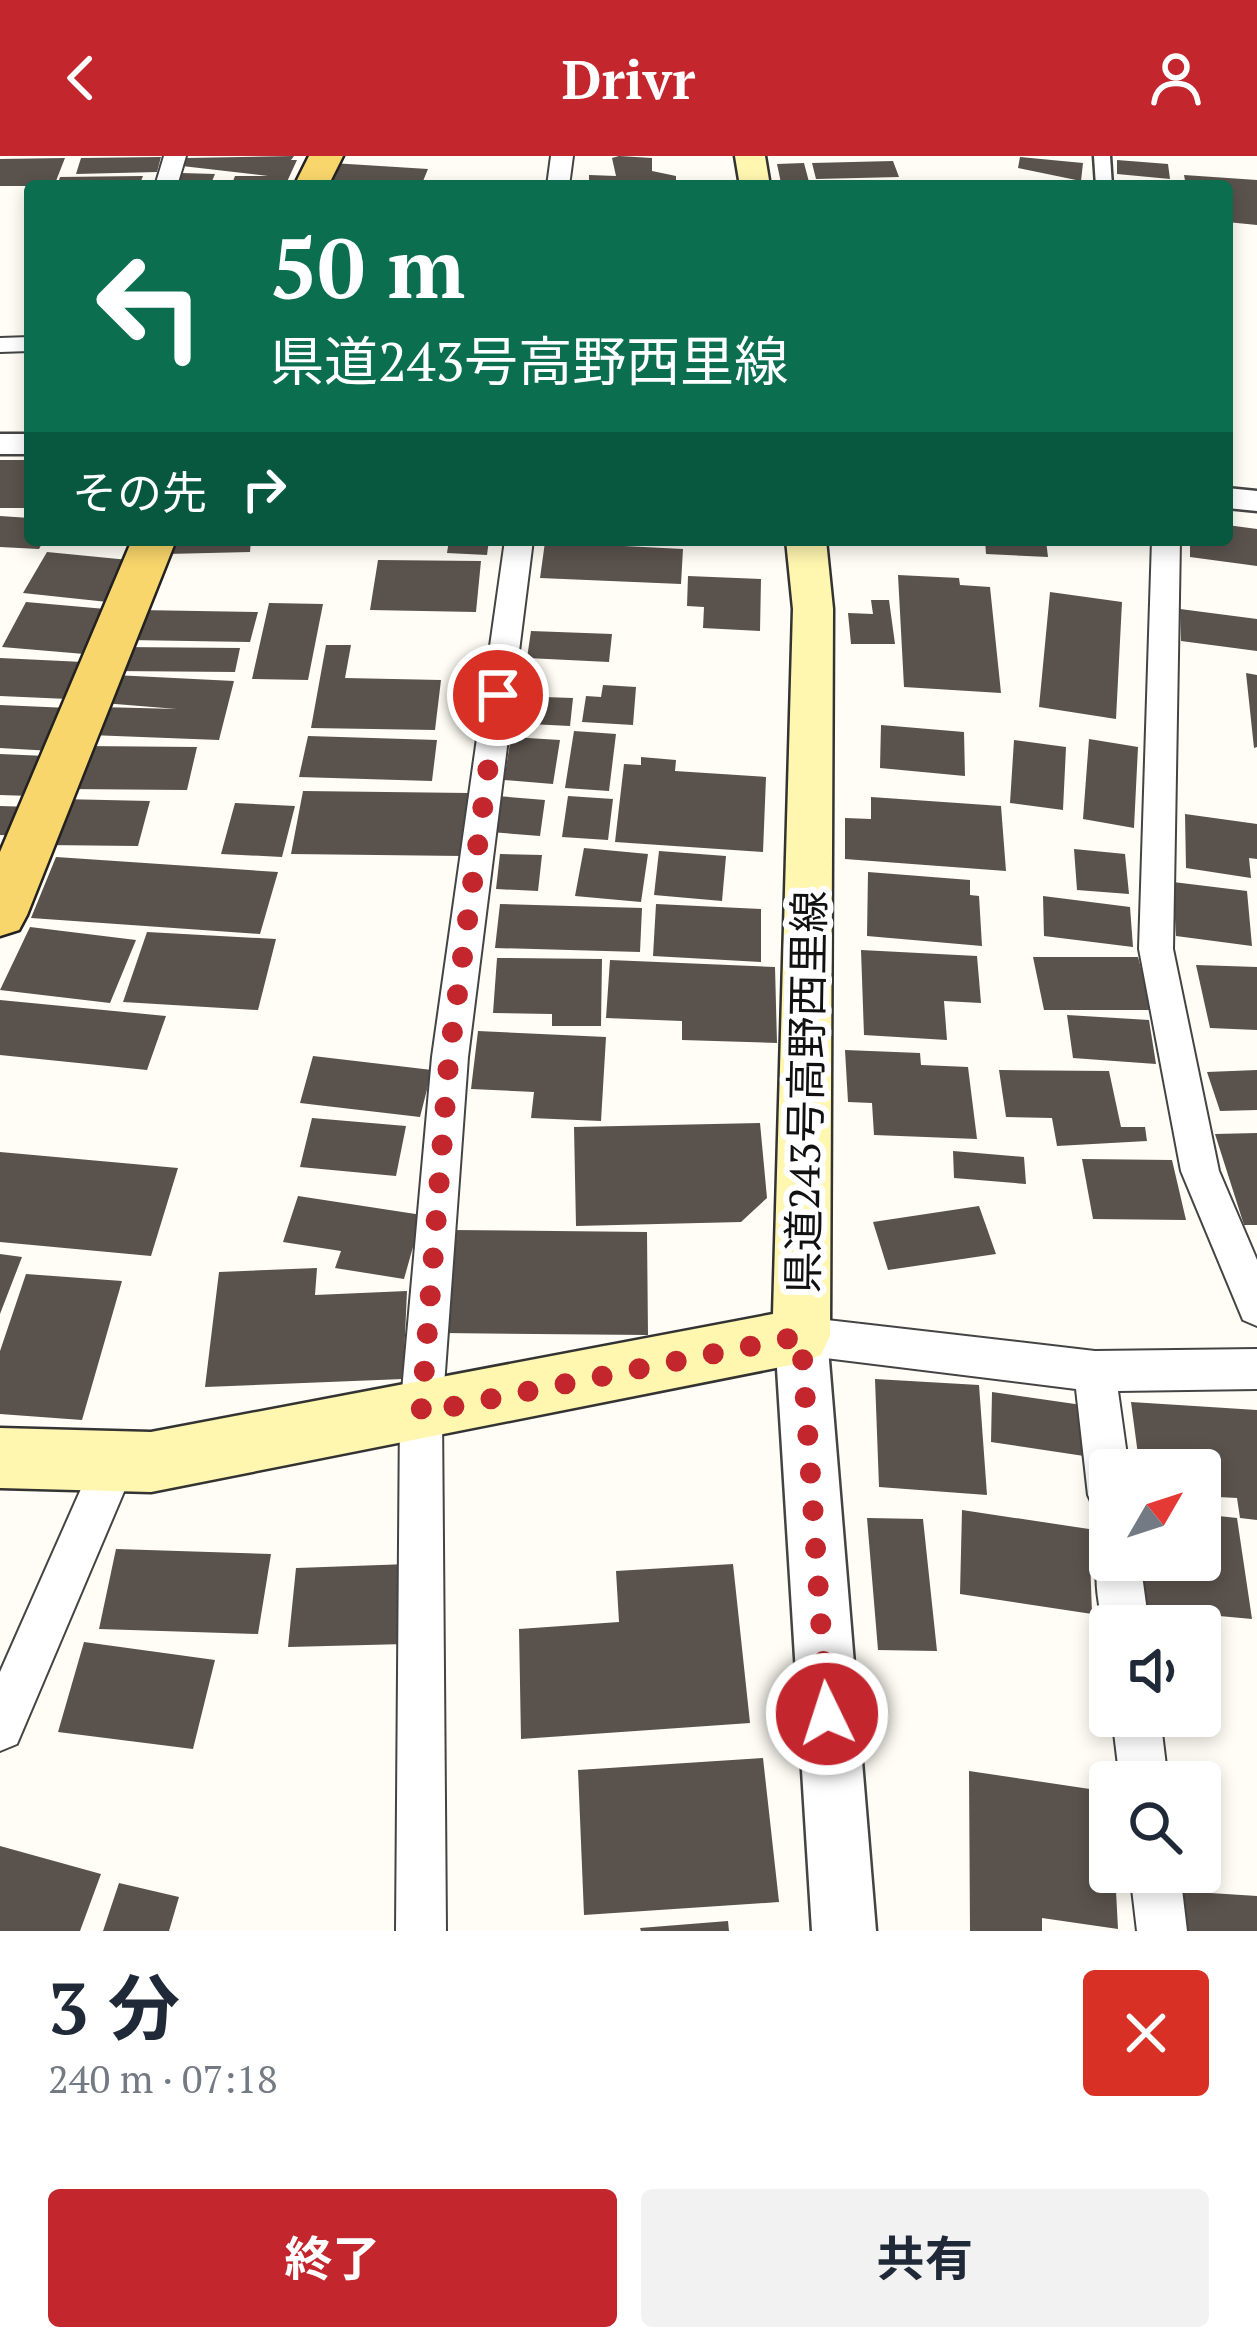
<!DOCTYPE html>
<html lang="ja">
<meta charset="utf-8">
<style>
body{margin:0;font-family:"PT Serif","Noto Sans JP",serif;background:#f2f2f3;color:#1f2937;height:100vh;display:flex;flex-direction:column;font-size:45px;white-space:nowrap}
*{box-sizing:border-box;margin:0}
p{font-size:39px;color:#747a83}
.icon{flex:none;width:66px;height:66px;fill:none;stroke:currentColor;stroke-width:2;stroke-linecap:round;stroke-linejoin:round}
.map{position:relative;height:1775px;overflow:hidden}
.drawer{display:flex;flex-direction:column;background:#fff;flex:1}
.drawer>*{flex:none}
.top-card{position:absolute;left:24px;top:24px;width:1209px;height:366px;border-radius:12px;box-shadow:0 6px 18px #0003;background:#0b6e4f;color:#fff;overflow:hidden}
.needle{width:78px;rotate:51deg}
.buttons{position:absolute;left:1089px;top:1293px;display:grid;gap:24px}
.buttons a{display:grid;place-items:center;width:132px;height:132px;border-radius:12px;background:#fff;box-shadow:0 6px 18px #0003;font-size:60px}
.pin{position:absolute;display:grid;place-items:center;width:102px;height:102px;color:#fff;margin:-51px;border:6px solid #fff;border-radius:50%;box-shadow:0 3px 12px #0007}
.me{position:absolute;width:132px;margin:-66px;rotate:356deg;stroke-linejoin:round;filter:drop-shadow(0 0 9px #0008)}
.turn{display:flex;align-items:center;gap:42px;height:252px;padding:0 48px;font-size:54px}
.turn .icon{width:156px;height:156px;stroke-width:2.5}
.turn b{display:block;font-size:84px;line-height:102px}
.then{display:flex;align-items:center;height:114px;padding:0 48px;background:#0003;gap:24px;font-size:45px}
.round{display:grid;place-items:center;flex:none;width:126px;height:126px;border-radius:12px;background:#f2f2f3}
.headline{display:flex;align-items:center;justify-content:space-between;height:204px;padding:0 48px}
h1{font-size:72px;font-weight:700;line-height:90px}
.primary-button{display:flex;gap:24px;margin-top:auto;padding:24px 48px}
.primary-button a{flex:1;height:138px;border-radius:12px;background:#c4262e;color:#fff;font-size:48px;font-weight:700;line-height:138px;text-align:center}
.primary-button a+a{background:#f2f2f3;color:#1f2937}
header{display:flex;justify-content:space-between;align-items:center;height:156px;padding:0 48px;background:#c4262e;color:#fff;font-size:54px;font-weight:700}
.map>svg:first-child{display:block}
</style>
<header><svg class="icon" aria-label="back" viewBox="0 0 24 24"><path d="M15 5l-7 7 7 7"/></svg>Drivr<svg class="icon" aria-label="person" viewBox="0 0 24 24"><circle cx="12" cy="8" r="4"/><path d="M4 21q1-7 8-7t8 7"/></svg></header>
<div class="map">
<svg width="1257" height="1775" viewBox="0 0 1257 1775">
<rect width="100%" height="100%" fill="#fffdf5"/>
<path fill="#5a524d" d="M294 0 291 4H297L285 30H231L235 20H268L182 10 186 2Z
M619 0 652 2V15L676 20V30H589V19L616 20 612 2Z
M161 1 157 16 76 18 81 2Z
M1020 1 1083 7 1081 25 1018 12Z
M65 2 54 30H0V3Z
M1117 4 1168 8 1170 23 1117 18Z
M893 5 899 21 816 23 812 7Z
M332 7 428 13 421 30H321Z
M804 7 809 26 781 27 777 8Z
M181 17 215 18 210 30H175Z
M1184 19 1257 24V69L1227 66V30H1186Z
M143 20 139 30H57L60 21Z
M0 304H30V352H0Z
M0 360 30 362V384H44L39 393 0 391Z
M1227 369 1257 373V410L1190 401V384H1227Z
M169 384H251L250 396 166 398Z
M449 384H489L487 399 447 397Z
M985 384H1046L1048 401 986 398Z
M545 386 683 393 681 428 540 422Z
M47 396 139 405 117 447 23 437Z
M378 404 481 405 476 456 370 454Z
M898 419 959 422 960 429 990 431 1001 537 904 531Z
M688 420 761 423 760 475 703 472 704 451 687 450Z
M1050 436 1122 446 1116 563 1039 551Z
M871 444H889L895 488H851L848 457 873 458Z
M26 446 117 454 96 499 2 491Z
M269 447 323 448 308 524 252 523Z
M1180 453 1257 463V495L1181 485Z
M139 454 258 456 250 486 129 484Z
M531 475 612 478 609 506 527 502Z
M326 489H351L345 522 441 524 435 574 311 572Z
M121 491 240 492 235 516 114 515Z
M0 502 83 506 68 543 0 540Z
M1246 517 1257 519V591L1254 592Z
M114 519 234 525 219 584 90 579 100 551 177 553 103 547Z
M603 529 636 531 633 569 582 566 586 540 601 541Z
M514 540 573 542 570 570 510 567Z
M0 549 69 552 52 595 0 592Z
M881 569 964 576 965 620 880 612Z
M574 575 616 578 609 635 565 632Z
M308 580 437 584 432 625 299 621Z
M511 581 560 584 553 628 504 624Z
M1089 583 1138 591 1134 672 1083 663Z
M1014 584 1066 591 1063 654 1010 647Z
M82 590 197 591 187 634 69 633Z
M0 598 46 600 31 640 0 639Z
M641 601 676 604 675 615 766 621 763 696 615 686 624 608 641 609Z
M303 635 469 637 463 700 291 698Z
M497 640 545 644 540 680 490 676Z
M568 640 613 643 608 684 562 681Z
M871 641 1001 650 1006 715 845 703V662L871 663Z
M60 643 150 645 138 690 45 689Z
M235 647 295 650 282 701 221 698Z
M0 650 33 651 23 680 0 679Z
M1185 658 1257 668V703L1249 702 1251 722 1186 712Z
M584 692 648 698 641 746 575 740Z
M1074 693 1125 698 1129 738 1077 734Z
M659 695 726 700 722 745 654 739Z
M500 698 542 699 538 735 496 733Z
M56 701 278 716 260 778 31 762Z
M868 716 970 724V739L979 740 982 790 867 780Z
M1173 726 1247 735 1252 790 1176 780Z
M1043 740 1130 751 1133 791 1044 780Z
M500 748 642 752 640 796 495 792Z
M656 748 761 753V806L653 800Z
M30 771 136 784 110 847 0 834Z
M147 776 276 783 258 854 123 846Z
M861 794 977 800 981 847 944 845 947 884 864 879Z
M1033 801H1138L1152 854H1044Z
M497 802 602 803 601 870H552V858L493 857Z
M610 804 775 811 777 887 682 884V865L606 862Z
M1196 809 1257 811V874L1210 872Z
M0 844 166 860 147 914 0 899Z
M1067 859 1149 864 1156 908 1073 902Z
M478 875 606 881 601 965 531 962 534 936 471 933Z
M845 894 920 897 921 909 968 911 977 983 874 979 872 947 848 946Z
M313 900 432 914 420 961 300 947Z
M999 914 1109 915 1121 971H1145L1147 985 1057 990 1052 962 1006 961Z
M1257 914V954L1220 955 1207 916Z
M312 962 406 970 396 1020 300 1011Z
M760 967 767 1042 741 1066 576 1070 574 971Z
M1257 977V1069H1244L1215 978Z
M953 995 1024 1001 1026 1028 954 1022Z
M0 996 178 1012 151 1100 0 1086Z
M1082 1003 1172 1004 1186 1064 1093 1063Z
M298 1040 422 1059 404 1123 335 1112 341 1095 283 1086Z
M979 1050 996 1098 888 1114 873 1066Z
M451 1074 647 1076 648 1179 442 1177Z
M0 1098 22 1101 0 1158Z
M317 1112 315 1139 407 1135 403 1223 205 1231 219 1116Z
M26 1118 122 1125 82 1264 0 1258V1195Z
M875 1223 979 1229 987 1339 879 1331Z
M992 1236 1082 1249 1084 1300 991 1286Z
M1131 1246 1257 1254V1364L1240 1362 1237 1342 1200 1340V1314H1140Z
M962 1354 1089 1373 1092 1458 960 1438Z
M1200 1358 1237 1362 1252 1463 1143 1453 1138 1404H1200Z
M867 1362 923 1363 937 1495 878 1494Z
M116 1393 271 1398 258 1478 99 1473Z
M409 1408 406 1488 288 1491 296 1412Z
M733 1408 750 1567 521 1583 519 1473 619 1466 616 1415Z
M84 1486 215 1504 193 1593 58 1576Z
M763 1602 779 1746 584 1759 578 1614Z
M969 1615 1110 1636V1716H1115L1118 1773 1042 1762V1775H970Z
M0 1690 101 1718 80 1775H0Z
M119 1727 179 1741 169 1775H103Z
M1179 1735 1257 1740V1775H1186Z
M728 1765 729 1775H641L640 1772Z"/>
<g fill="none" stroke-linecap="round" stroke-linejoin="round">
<g stroke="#444" stroke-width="5">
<path id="pedestrian" d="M1094 0H1110L1112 30H1096Z"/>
</g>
<g stroke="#444" stroke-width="4">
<path id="minor" d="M164 0H186L177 30H155Z
M551 0H573L569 30H547Z
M30 181V195L0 196V182Z
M505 384H533L468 901 442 1257 446 1775H396L400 1257 432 901Z
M1152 384H1180L1173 793 1219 1015 1257 1104V1170L1243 1164 1181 1015 1139 793Z
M801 1161 1095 1195 1257 1193V1233L1118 1235 1129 1314H1110V1361L1095 1354 1088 1339 1076 1233 801 1199 787 1194 781 1180 787 1166Z
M115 1284 130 1290 137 1305 17 1588 0 1595V1516L100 1290Z
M1110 1385V1404H1140L1149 1470H1110V1486C1098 1459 1091 1416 1102 1388Z
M1112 1560H1160L1168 1626H1120Z
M1130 1716H1180L1187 1775H1137Z"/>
</g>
<g stroke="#444" stroke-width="5">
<path id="tertiary" d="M0 278H30V298H0Z
M1227 332 1257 335V355L1227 352Z
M801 1156 819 1163 827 1180 876 1775H812L775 1180 783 1163Z"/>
</g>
<g stroke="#333" stroke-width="5">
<path id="secondary" d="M735 0H765L770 30H740Z
M786 384H826L833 453 830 1180 821 1199 801 1207 151 1336 0 1332V1272L151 1276 773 1158 793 453Z"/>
</g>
<g stroke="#222" stroke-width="5">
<path id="primary" d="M309 0H343L328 30H294Z
M132 384H176L27 759 19 774 0 780V696Z"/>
</g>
<use href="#pedestrian" fill="#fff" fill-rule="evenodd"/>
<use href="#minor" fill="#fff" fill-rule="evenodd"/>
<use href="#tertiary" fill="#fff" fill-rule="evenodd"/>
<use href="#secondary" fill="#fff6b0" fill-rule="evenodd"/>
<use href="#primary" fill="#f9d66b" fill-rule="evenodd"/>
</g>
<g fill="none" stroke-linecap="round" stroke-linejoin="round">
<path stroke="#c4262e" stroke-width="21" stroke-dasharray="0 37.8" d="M498 539 449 901 421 1257 801 1180 827 1558"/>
</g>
<g text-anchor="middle" stroke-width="12" stroke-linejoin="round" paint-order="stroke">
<g font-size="42" fill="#111" stroke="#fff">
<text transform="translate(806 936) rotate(-89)" y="15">県道243号高野西里線</text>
</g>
</g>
</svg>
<div class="buttons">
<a><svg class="needle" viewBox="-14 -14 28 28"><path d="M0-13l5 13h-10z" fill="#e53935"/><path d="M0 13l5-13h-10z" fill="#747a83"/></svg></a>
<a><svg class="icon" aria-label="sound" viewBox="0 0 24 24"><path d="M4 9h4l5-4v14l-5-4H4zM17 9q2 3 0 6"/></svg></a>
<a><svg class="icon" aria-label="search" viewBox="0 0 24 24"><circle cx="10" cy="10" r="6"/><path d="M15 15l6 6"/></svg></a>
</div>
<div class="pin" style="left:498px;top:539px;background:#d93025"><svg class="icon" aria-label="arrive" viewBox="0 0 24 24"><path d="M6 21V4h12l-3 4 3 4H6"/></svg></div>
<svg class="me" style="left:827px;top:1558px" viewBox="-20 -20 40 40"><circle r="17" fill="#c4262e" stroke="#fff" stroke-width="3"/><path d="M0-11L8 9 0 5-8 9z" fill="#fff"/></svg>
<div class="top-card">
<div class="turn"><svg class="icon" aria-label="left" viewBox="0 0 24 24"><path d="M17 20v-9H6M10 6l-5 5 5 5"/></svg><div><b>50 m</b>県道243号高野西里線</div></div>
<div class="then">その先<svg class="icon" aria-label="right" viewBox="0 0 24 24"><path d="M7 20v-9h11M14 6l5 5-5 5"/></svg></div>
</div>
</div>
<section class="drawer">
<div class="headline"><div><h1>3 分</h1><p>240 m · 07:18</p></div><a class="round" style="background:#d93025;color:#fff"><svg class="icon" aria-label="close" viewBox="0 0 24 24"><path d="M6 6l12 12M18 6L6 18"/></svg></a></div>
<div class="primary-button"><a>終了</a><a>共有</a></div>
</section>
